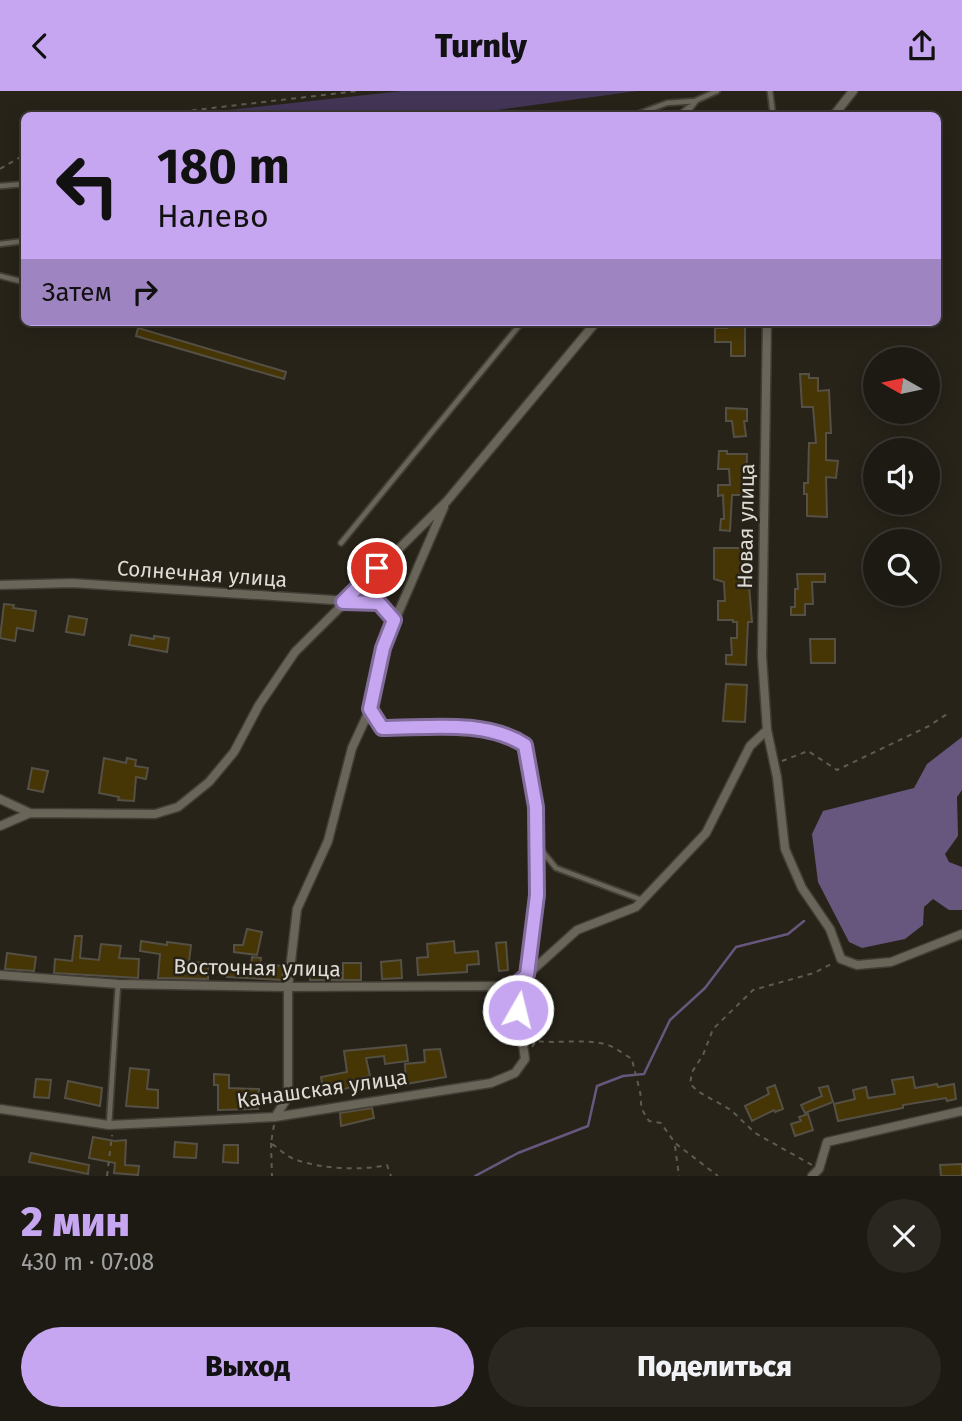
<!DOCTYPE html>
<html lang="ru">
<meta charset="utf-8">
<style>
body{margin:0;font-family:"Fira Sans",sans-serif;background:#2a2721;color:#f1f3f6;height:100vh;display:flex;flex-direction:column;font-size:26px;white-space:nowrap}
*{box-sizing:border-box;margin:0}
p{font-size:23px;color:#a0a1a0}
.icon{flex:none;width:38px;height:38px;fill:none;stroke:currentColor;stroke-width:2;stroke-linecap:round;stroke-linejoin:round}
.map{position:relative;height:1085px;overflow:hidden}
.panel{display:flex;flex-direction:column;background:#1d1a13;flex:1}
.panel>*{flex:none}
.top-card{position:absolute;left:21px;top:21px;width:920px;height:214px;border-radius:10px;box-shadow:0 4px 18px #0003,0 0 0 2px #3b3833;background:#c6a6f0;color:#111;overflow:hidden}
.needle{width:46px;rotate:279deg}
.fabs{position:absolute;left:863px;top:256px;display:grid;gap:14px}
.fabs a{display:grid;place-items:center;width:77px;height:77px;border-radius:50%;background:#1d1a13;box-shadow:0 4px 18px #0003,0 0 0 2px #3b3833;font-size:35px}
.pin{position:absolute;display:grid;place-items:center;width:60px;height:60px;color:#fff;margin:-30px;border:4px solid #fff;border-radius:50%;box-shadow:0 2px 7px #0007}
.me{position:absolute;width:77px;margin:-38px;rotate:8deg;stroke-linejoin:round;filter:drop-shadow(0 0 5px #0008)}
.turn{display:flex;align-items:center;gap:24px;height:147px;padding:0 21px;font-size:32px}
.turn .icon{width:91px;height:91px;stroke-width:2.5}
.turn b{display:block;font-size:49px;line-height:60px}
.then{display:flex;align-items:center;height:66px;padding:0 21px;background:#0003;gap:14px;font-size:26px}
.round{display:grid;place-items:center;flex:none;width:74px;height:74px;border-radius:37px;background:#2a2721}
.summary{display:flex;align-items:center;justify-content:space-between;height:119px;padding:0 21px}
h1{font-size:42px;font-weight:800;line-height:52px;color:#c6a6f0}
.action{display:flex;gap:14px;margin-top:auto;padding:14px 21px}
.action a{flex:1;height:80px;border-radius:42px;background:#c6a6f0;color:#111;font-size:28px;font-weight:800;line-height:80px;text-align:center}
.action a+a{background:#2a2721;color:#f1f3f6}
header{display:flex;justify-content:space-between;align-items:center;height:91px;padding:0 21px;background:#c6a6f0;color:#111;font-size:32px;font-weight:800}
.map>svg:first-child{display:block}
</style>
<header><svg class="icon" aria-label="back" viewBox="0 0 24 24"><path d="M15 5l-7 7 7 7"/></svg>Turnly<svg class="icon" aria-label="share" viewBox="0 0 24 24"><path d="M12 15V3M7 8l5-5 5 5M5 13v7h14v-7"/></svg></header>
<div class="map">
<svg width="962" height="1085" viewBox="0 0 962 1085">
<rect width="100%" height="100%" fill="#272319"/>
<path fill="#433556" d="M402 0H637L461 24H182Z"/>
<path fill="#67577e" d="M962 646V699L957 706 958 745 945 763 949 771 962 776V819H949L933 808 924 816 923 834 905 848 862 857 849 851 818 791 812 743 823 720 914 697 927 673Z"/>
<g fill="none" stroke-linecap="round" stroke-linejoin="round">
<path stroke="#67577e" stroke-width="2.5" d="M475 1085 518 1062 588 1035 597 995 623 985 644 983 670 929 705 897 736 856 788 843 804 830"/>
</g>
<path fill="#463505" stroke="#555045" stroke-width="2" d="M727 231H745V265H731V251H715V237H727Z
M138 237 286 281 284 288 136 245Z
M800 283H809V287H818V300L829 299 831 342H826V369L838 370 836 387 826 386 827 426 807 425V403H804V392H808L809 352H816L813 316H802Z
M726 317 747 318V330H744L746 345 734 346 732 330H726Z
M719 360H727V363H747L746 404H732L730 440 720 439 721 428H724L723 404 718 405V394H730L729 378H718Z
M714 457H746L752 531H748L746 574 726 573V564H732L731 547H737V531H733V529H718V510H725L724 491 714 488Z
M797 483H825V491H812L813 513H805V524H791V516H795V498H798Z
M4 513 14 514 13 517 36 520 33 540 17 537 15 550 0 547Z
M69 525 87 528 84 544 66 541Z
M131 544 154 548V545L169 547 167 561 129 554Z
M810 548H835V572H811Z
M726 593 747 594 745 631 723 630Z
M104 667 126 672 127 667 136 669 135 675 148 677 146 688 136 686 134 710 118 709 119 706 99 702Z
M32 677 48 680 43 701 28 698Z
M247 838 262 841 257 864 234 861V854H243Z
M75 845H82L80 867 99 869 101 853 121 855 119 867 139 868 138 887 54 882 55 868 72 870Z
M141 850 167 854V851L191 854 189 871 208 872V888L158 887 160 863 140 860Z
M454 850 455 862 478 860 479 873 467 874V881L418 884 417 867 428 866 427 853Z
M506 851 508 879 499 880 496 852Z
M7 862 36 866 34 880 5 878Z
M252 866 261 867 260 873 284 875 282 889 227 886 228 873 251 875Z
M401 869 402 887 382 888 381 871Z
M343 872H361V889H343Z
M310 873H325V882H341V889H310Z
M406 954 408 970 385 973 384 965 366 967 370 985 360 987 361 993 324 1004 321 986 347 981 344 960Z
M440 958 446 986 406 993 405 973 425 971 424 959Z
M130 977 149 979 147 998 158 999V1017L126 1015Z
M214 983 229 984V997L259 998 258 1018 218 1019V994H214Z
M913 986 915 997 937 993 938 996 954 993 956 1008 947 1010 946 1007 903 1014V1017L838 1030 834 1013 855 1008 853 999 866 996 868 1007 895 1003 892 989Z
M36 988 51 989 49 1007 34 1006Z
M68 990 102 997 100 1015 65 1007Z
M775 994 783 1018 775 1021 774 1019 752 1030 745 1015 769 1003 767 997Z
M828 995 833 1011 805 1022 801 1014 822 1005 819 997Z
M372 1017 374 1027 341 1035 340 1022Z
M808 1023 813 1039 795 1045 791 1033 801 1030 799 1026Z
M93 1046 115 1050 126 1049 125 1074 139 1075 138 1084 114 1082 115 1072 89 1067Z
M175 1051 197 1053 196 1067 174 1066Z
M224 1054H238V1072L223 1071Z
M31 1062 89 1074 88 1083 29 1071Z
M962 1073V1085H941L940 1074Z"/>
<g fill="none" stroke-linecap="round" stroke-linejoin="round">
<g stroke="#423e36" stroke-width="8">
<path id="service" d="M770 0 773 24
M695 10 717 0
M635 24 667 12 696 10 685 24
M679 24 689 16
M0 95 24 93
M0 153 24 150
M0 185 24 191
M341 452 522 231
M370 618 381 637C428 637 484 627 525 654L536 716 537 804 527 883
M538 755 556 777 642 809
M109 1034 118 893"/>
</g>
<g stroke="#423e36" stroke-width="11">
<path id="minor" d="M834 24 853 0
M767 231 762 565 767 639 777 686 785 758 802 797 830 838 841 868 857 874 891 871 962 843
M0 494 72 492 379 512 394 529
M0 708 30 722 155 723 178 716 209 691 234 661 259 614 295 561 447 410 596 231
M0 735 30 722
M0 884 118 893 288 896 515 895
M515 895 577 839 636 816 706 742 750 655 767 639
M0 1018 109 1034 275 1026 491 992 515 982 525 968 515 895
M275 1026 288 1006V896L297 818 328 750 352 657 370 618 383 557 444 416
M812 1085 819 1078 827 1051 962 1020"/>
</g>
<path stroke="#5e5b52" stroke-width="2" stroke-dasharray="5 5" stroke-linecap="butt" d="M152 24 358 0
M0 78 24 64
M782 670 808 660 837 679 929 635 947 623
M532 956 536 950C560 953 585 947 608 954 616 957 625 964 632 968 634 978 637 987 639 997 644 1014 636 1011 649 1030L661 1032 675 1052 718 1085
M274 1034 271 1052C278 1057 286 1065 294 1068 321 1078 359 1080 387 1074L391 1085
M271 1052 272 1085
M675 1055 679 1085
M812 1074 755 1042 731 1019 699 1001 690 993 692 981 703 964 713 938 753 899 814 882 833 872
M107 1085 112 1044"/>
<use href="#service" stroke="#6a6559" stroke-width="4.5"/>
<use href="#minor" stroke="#6a6559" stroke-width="8"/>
</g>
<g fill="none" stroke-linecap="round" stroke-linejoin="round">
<g stroke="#816c9c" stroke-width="18">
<path id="route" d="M377 477 343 511 379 512 394 529 383 557 370 618 382 637C428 637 484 628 525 654L536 716 537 804 527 884 514 895 518 919"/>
</g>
<use href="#route" stroke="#c6a6f0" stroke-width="12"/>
</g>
<g text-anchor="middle" stroke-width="5" stroke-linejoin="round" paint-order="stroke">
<g font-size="21" fill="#dfdcd5" stroke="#272319">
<text transform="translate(746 435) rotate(-89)" y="7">Новая улица</text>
<text transform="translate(202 483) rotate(4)" y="7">Солнечная улица</text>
<text transform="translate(257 877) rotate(1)" y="7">Восточная улица</text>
<text transform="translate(322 998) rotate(-8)" y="7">Канашская улица</text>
</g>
</g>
</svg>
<div class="fabs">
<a><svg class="needle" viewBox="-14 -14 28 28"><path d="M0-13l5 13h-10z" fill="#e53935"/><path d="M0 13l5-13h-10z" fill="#a0a1a0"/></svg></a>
<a><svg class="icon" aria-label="sound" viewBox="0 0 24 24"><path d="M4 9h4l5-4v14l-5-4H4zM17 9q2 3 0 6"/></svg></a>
<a><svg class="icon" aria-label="search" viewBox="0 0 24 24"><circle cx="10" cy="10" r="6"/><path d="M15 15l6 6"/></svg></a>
</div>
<div class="pin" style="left:377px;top:477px;background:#d93025"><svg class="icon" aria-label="arrive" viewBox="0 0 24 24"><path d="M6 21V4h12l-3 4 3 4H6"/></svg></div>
<svg class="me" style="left:518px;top:919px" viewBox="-20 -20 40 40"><circle r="17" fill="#c6a6f0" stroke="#fff" stroke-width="3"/><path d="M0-11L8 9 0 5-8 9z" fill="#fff"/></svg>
<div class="top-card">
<div class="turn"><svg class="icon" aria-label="left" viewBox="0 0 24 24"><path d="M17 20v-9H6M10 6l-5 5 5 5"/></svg><div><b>180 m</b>Налево</div></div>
<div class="then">Затем<svg class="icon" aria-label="right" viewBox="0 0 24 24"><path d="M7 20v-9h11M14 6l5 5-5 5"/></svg></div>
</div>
</div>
<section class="panel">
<div class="summary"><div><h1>2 мин</h1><p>430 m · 07:08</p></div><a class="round"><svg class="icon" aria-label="close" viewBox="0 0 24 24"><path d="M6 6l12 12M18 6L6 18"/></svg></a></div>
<div class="action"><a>Выход</a><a>Поделиться</a></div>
</section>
